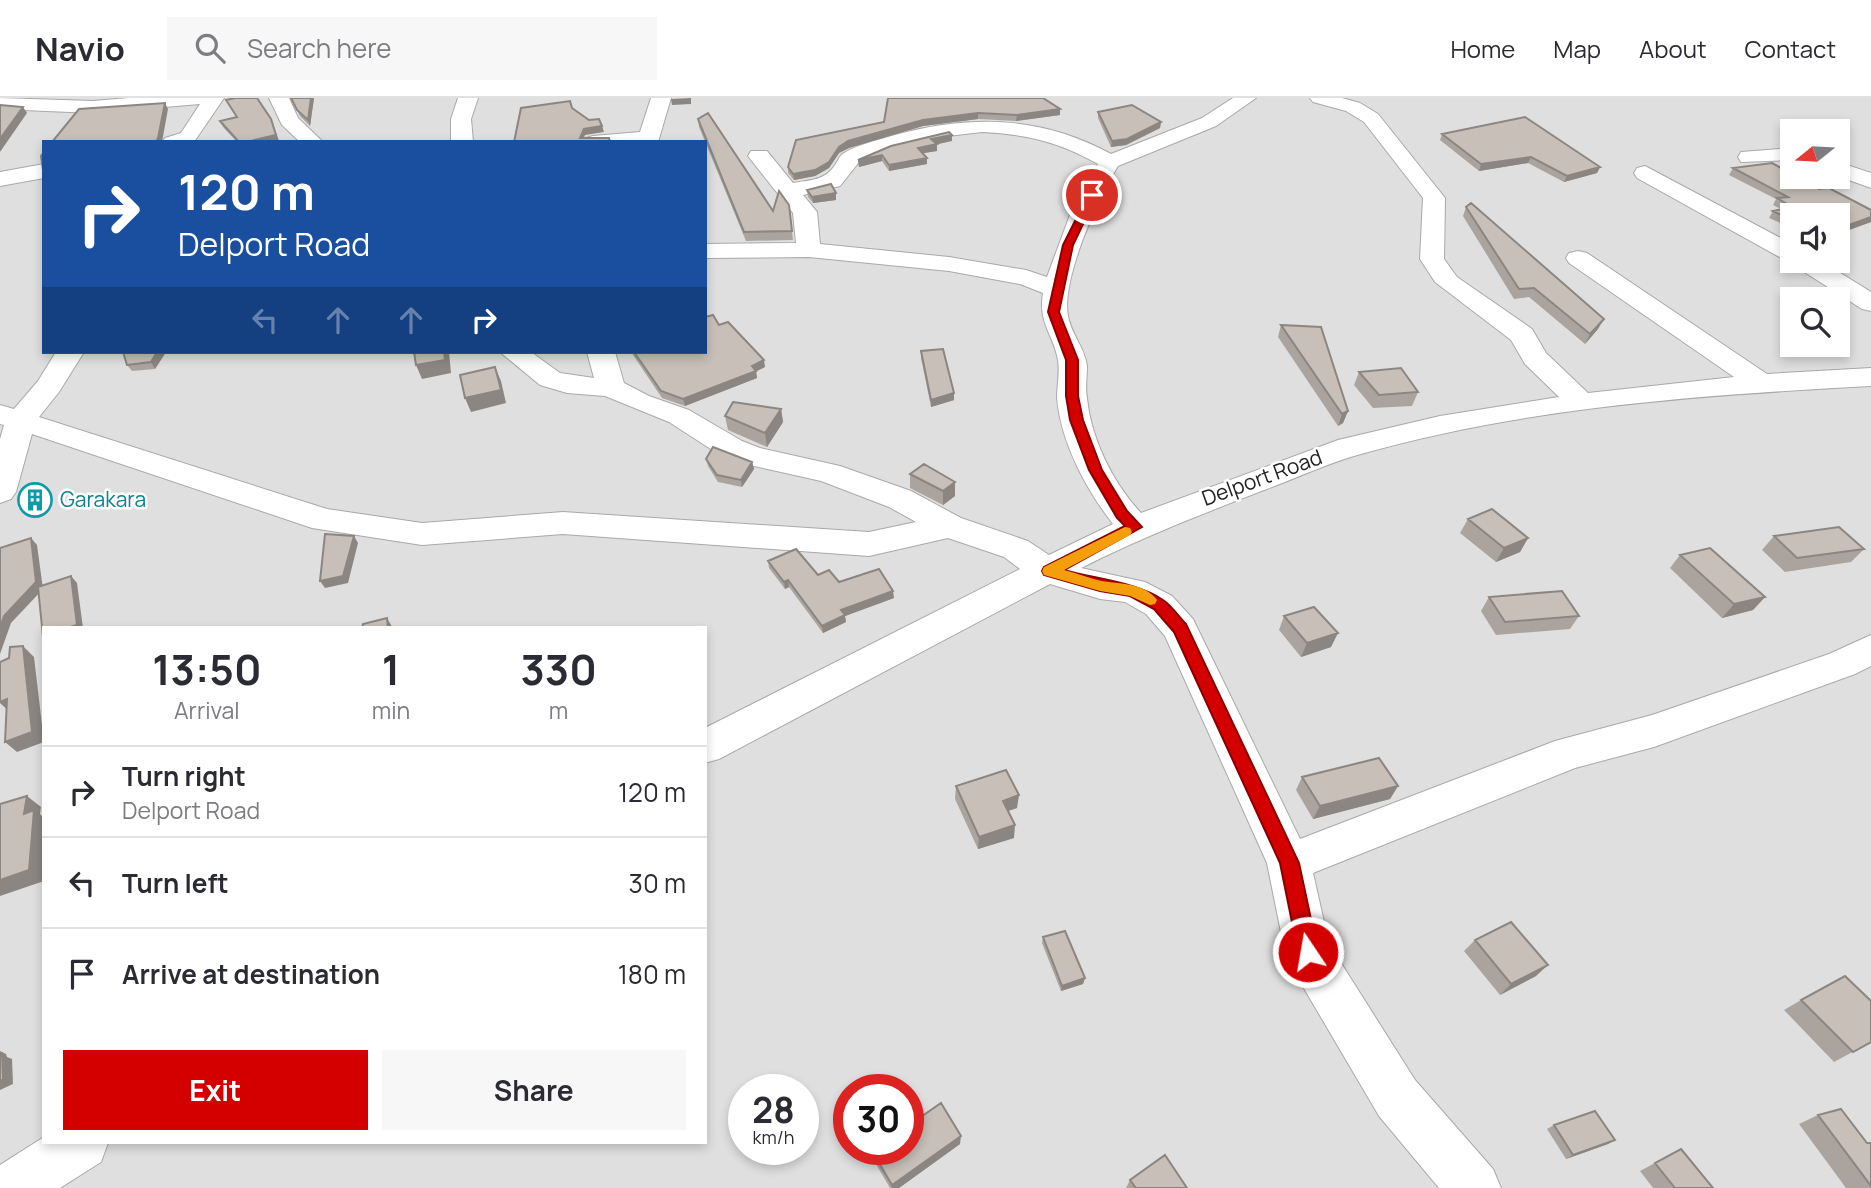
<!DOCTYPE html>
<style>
body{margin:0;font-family:Manrope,sans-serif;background:#f7f7f7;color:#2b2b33;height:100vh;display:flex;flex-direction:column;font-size:26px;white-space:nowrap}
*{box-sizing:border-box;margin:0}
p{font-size:23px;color:#7c7c81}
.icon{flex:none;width:38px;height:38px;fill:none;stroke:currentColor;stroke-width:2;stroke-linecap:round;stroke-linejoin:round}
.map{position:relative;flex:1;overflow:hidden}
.side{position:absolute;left:42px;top:528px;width:665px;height:518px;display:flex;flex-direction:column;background:#fff;border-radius:0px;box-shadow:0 4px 10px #0003}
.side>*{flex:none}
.hud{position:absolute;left:42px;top:42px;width:665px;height:214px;border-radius:0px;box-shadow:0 4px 10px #0003;background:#1a4fa0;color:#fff;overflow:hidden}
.needle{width:46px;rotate:252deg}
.fabs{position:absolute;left:1780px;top:21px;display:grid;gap:14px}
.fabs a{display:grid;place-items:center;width:70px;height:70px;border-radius:0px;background:#fff;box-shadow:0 4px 10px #0003;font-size:35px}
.speed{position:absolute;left:728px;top:976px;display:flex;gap:14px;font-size:35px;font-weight:700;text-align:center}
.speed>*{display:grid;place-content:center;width:91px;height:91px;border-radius:50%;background:#fff;box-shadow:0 4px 10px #0003;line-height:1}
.speed small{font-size:18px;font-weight:400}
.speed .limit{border:10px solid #d22;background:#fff;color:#111}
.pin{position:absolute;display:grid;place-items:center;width:60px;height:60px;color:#fff;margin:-30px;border:4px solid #fff;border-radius:50%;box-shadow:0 2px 7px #0007}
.me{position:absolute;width:77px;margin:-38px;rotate:348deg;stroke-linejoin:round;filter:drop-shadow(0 0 5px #0008)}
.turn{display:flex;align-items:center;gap:24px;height:147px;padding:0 21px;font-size:32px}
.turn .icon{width:91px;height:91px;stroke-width:2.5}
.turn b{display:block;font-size:49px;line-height:60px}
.lanes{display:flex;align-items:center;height:66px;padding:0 21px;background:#0003;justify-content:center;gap:35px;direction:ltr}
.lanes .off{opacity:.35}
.eta{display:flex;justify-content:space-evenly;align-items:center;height:119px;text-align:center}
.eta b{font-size:42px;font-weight:700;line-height:49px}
.cta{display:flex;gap:14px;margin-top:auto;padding:14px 21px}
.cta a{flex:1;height:80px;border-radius:0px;background:#d40000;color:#fff;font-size:28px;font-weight:700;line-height:80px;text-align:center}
.cta a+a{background:#f7f7f7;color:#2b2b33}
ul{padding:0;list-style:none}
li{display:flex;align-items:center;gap:21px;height:91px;padding:0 21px;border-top:2px solid #e1e1e2}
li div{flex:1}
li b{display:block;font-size:26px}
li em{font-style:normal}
header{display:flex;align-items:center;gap:42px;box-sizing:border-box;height:98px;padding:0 35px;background:#fff;border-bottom:2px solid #e1e1e2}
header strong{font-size:33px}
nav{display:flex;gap:38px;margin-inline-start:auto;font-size:24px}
.search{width:490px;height:63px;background:#f7f7f7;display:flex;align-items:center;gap:18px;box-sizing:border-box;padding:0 24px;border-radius:0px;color:#7c7c81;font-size:26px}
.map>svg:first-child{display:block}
</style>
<header>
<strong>Navio</strong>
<div class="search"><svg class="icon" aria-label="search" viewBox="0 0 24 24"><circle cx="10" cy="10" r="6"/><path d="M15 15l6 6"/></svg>Search here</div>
<nav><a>Home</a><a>Map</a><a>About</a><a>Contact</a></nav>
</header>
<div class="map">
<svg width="1871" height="1090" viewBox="0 0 1871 1090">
<rect width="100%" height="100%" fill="#f2efe9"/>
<path fill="#e0dfdf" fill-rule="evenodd" d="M0 0H1871V1090H0ZM1792 33H1838V79H1792ZM44 44H705V254H44ZM1792 117H1838V163H1792ZM1792 201H1838V247H1792ZM44 530H705V1045H44ZM744 992H803V1052H744ZM849 992H908V1052H849Z"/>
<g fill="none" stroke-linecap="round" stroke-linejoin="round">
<g stroke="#a9a9a9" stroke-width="2">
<path id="minor" d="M0 0 93 3 129 0H224L194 44H162L165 40 181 35 200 6 93 15 0 11Z
M269 0H289L298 20 323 44H300L282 27Z
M458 0H478L471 21 473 44H451V21Z
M651 0H671L658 44H583L586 40 593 38 640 34Z
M1233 0H1256L1216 28 1118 68C1098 100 1061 182 1068 218 1071 236 1085 250 1087 268 1087 279 1085 290 1087 300 1091 341 1113 385 1141 415L1338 342 1440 318 1559 299 1525 266 1511 242 1435 184 1420 161 1423 100 1364 24 1346 13 1313 4 1310 0H1342L1360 5 1378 16 1445 100 1444 161 1457 179 1532 231 1546 255 1588 295 1734 279 1569 165 1566 160 1569 155 1578 153 1587 155 1767 276 1871 270V288C1701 297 1526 309 1361 356 1331 364 1301 378 1272 389 1205 415 1144 438 1081 470L1145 484 1172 498 1193 521 1300 741 1555 643 1652 617 1829 556 1871 537V568L1855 576 1654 649 1575 670 1313 775 1329 846 1415 982 1493 1071 1501 1090H1439L1379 1018 1292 870 1285 854 1267 765 1165 538 1146 516 1125 504 1100 501 1050 486 719 661 705 665V630L1020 471 1004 459 948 440 869 458 563 436 422 447 312 430 32 336 16 394 11 401 0 405V341L4 327 0 326V307L14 311 38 283 56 254H84L59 294 39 319 327 411 422 425 563 414 869 434 916 424 889 409 821 383 741 365 720 357 669 324 605 298 567 295 540 287 500 254H531L560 275 594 280 587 254H615L624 285 649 298 689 312 742 343 760 350 840 368 911 393 961 420 1028 443 1049 457 1113 426C1086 391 1061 345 1057 300 1057 287 1060 274 1058 262 1053 235 1038 226 1043 195L1020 186 949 173 809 159 705 160V146L796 145 793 115 748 58 751 53H767L793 85C809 82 825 83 835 67 838 63 840 57 844 55 859 46 879 42 895 37 970 16 1042 18 1111 56L1202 20ZM982 34C1025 36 1060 44 1098 66L1071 114 1047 179 1026 172 949 159 820 146 817 114 803 97 840 88 859 64 890 52 948 38Z
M1792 50V62L1741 64 1738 59 1741 54Z
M1838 64 1871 75V90L1838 78Z
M44 66V80L0 88V74Z
M1645 68 1792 146V163H1821L1871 194V213L1862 211 1795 168 1792 163 1783 161 1637 80 1634 75 1637 70Z
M44 1039V1045H108L101 1064 60 1090H0V1067Z"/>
</g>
<use href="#minor" fill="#fff" fill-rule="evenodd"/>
</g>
<path fill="#aba49e" d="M291 0H314L310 28 300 18Z
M888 0 1060 11V17L1016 23 978 21 923 28 849 50 839 55 829 70 815 78 794 82 788 75V69L884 24Z
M226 2 271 21 279 43 237 44 223 29 220 23 237 19Z
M1098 14 1161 24 1160 30 1126 47 1111 49 1098 20Z
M698 21 773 113 789 107 793 142 746 143 699 29Z
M1442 36 1600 69 1597 75 1564 84 1528 65 1479 73 1440 42Z
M952 43 936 46 937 53 923 55 927 60V66L889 73 882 63 859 69 858 62Z
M1733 70 1871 124 1838 136V117H1792V130L1769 120 1773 113 1781 111 1773 107 1776 101 1729 77Z
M807 92 836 95V102L813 105 808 99Z
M1466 109 1598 231 1585 246 1529 199 1514 201 1463 118Z
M719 227 765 269 756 273 757 280 685 308 662 300 631 254H705Z
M1281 227 1348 313 1343 325 1338 328 1278 239Z
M921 253 954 302 931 309 921 260Z
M123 254H166L155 271 132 273 127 267Z
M1359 274 1418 294 1412 308 1373 310 1354 287Z
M781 311 783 324 767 349 728 332 725 318Z
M706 361 752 364 754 371 742 389 718 384 708 368Z
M910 376 955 384V398L943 407 910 390Z
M1468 421 1528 440 1520 454 1496 464 1460 435Z
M1774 438 1864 451 1851 464 1785 474 1762 452Z
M1680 457 1765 499 1753 512 1722 520 1670 470Z
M768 463 839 484 894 500 845 518 846 524 823 535 789 489 785 491 769 470Z
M1489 499 1579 518 1570 531 1496 537 1481 513Z
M1284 518 1331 549 1301 559 1279 532Z
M1302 679 1398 688 1390 701 1313 721 1296 692Z
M956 688 1017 710 1008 713 1014 740 978 751 955 701Z
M1043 839 1085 880 1083 886 1061 893 1042 845Z
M1475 842 1536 878 1500 897 1464 853Z
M1801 902 1871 944 1834 964 1784 912Z
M1818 1017 1867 1045 1871 1090H1846L1799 1026Z
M1554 1027 1615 1042 1608 1046 1566 1061 1547 1031Z
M960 1046 899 1090H890L873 1061 872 1053Z
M1681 1051 1713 1090H1653L1640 1073Z
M1130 1082 1187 1090H1126Z"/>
<path fill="#8b8681" d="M311 0H314L310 28 308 22Z
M691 0V6L672 7 671 1Z
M165 5 168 11 162 44H156Z
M23 9 27 15 0 54V41Z
M1060 11V17L1016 23 1017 17Z
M978 15V21L923 28 849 50 839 55 829 70 815 78 794 82 793 76 848 43 923 22Z
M271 21 279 43 246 44Z
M1161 24 1160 30 1126 47 1111 49 1112 43Z
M602 28 604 34 585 37 582 44 580 40 584 31Z
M952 37V43L934 47 937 46V53L918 56V50L931 41Z
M882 57V63L859 69 858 62Z
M1531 59 1528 65 1479 73 1481 66Z
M927 60V66L889 73V67Z
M1600 69 1597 75 1564 84 1567 78Z
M836 95V102L813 105 812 99Z
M1871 119V124L1838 136V131Z
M1604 221 1598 231 1585 246 1590 236Z
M157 254H166L155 271 151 264Z
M444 254H449L451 275 422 281 416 267Z
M764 262 765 269 755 274 756 273 757 280 685 308 683 301Z
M495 269 501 283 506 305 471 314 465 300Z
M954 295V302L931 309V302Z
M781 311 783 324 767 349 765 335Z
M1348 313 1343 325 1338 328 1342 316Z
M752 364 754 371 742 389 741 382Z
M955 384V398L943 407V393Z
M354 438 358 445 348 485 325 490 320 483Z
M31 440 37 447 43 491 11 525 0 556V530Z
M1528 440 1520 454 1496 464 1504 450Z
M71 478 77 485 83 530H67Z
M788 482 789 489 785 491 784 484Z
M893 493 894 500 845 518 846 524 823 535 822 528 841 512Z
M1765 499 1753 512 1722 520 1734 506Z
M387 520 391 527 392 530H388Z
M1338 535 1331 549 1301 559 1307 545Z
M23 548 34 559 44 644 17 654 5 644Z
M7 601 11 615 0 605V604Z
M1398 688 1390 701 1313 721 1320 708Z
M1019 697 1017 710 1002 715 1003 703Z
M27 698 41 709 40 716 44 720V783L0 798V782L24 716Z
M1015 727 1014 740 978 751 979 739Z
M1548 867 1536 878 1500 897 1511 886Z
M1085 880 1083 886 1061 893 1062 888Z
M0 953 6 956 7 959 12 961 13 986 0 992Z
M961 1038 960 1046 899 1090H892V1087Z
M1615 1042 1608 1046 1566 1061 1573 1057Z"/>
<path fill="#c7bfb8" stroke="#8b8681" stroke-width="2" d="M235 0H257L271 21 276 37 246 44H239L220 23 237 19 226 2Z
M291 0H311L308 22 297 12Z
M888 0H1043L1060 11 1017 17 978 15 923 22 848 43 839 49 829 64 815 72 793 76 788 69 796 42 884 24Z
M570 3 572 10 589 22 599 21 602 28 584 31 580 40H609L610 44H514L521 10Z
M165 5 158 40 156 44H52L79 11Z
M0 7 23 9 0 41Z
M1132 7 1161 24 1127 41 1112 43 1098 14Z
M708 15 773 113 779 93 789 107 792 133 744 134 698 21Z
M1525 19 1600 69 1567 78 1531 59 1481 66 1442 36Z
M949 34 952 37 931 41 937 46 918 50 927 60 889 67 882 57 858 62 891 48Z
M44 54V72H43L41 58Z
M1772 65 1792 76V79H1796L1819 91 1829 90 1871 112V119L1838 131V117H1792V122L1773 113 1792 109 1777 100 1788 99 1733 70Z
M831 86 836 95 812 99 807 92Z
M1471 105 1604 221 1590 236 1534 190 1519 191 1466 109Z
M713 217 719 227 728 224 764 262 752 268 756 273 683 301 661 293 634 254H705V219Z
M1281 227 1321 229 1348 313 1342 316Z
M943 251 954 295 931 302 921 253Z
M123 254H157L151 264 127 267Z
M414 254H444L445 262 416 267Z
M495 269 501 292 465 300 460 277Z
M1401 270 1418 294 1379 297 1359 274Z
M733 304 781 311 765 335 725 318Z
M713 349 752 364 741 382 717 377 706 361Z
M924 366 955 384 943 393 910 376Z
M1492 411 1528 440 1504 450 1468 421Z
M1839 429 1864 451 1797 460 1774 438Z
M325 436 354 438 343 478 320 483Z
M31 440 36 484 4 518 0 530V450Z
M1710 450 1765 499 1734 506 1680 457Z
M796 451 818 477 829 472 839 484 879 471 893 493 841 512 845 517 822 528 788 482 784 484 768 463Z
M71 478 77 527 67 530H44V539H43L38 489Z
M1562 493 1579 518 1505 524 1489 499Z
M1314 509 1338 535 1307 545 1284 518Z
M387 520 388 530H362L363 526Z
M23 548 32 634 5 644 7 601 0 604V564L9 560 10 549Z
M1379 660 1398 688 1320 708 1302 679Z
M1006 672 1019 697 1003 703 1015 727 979 739 956 688Z
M27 698 24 716 34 712 29 772 0 782V706Z
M1511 824 1548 867 1511 886 1475 842Z
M1065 833 1085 880 1062 888 1043 839Z
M1845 878 1871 903V944L1853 954 1801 902Z
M2 956 3 981 0 983V958Z
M941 1005 961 1038 892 1087 872 1053 908 1052V1028Z
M1841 1011 1867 1045H1871V1088L1818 1017Z
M1595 1013 1615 1042 1573 1057 1554 1027Z
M1681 1051 1713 1090H1675L1655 1065Z
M1165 1057 1187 1090H1136L1130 1082Z"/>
<path fill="#d40000" stroke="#8a0000" stroke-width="2" d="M1089 95 1097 97 1073 147 1059 214 1078 262V298L1083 322 1102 372 1127 413 1142 429 1064 472C1095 481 1137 484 1163 502 1172 508 1179 519 1186 526L1299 765 1318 854 1315 861 1308 864 1301 861 1298 854 1280 765 1174 534 1154 511 1130 498 1100 493 1044 477 1042 473 1044 469 1125 428 1117 420 1089 372 1070 322 1066 298V262L1048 214 1063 147Z"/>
<path fill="#f59e0b" d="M1125 429 1130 430 1132 434 1130 437 1064 472C1076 475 1089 480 1101 483 1120 486 1145 485 1157 502L1155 506 1150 507 1130 498 1100 493 1044 477 1042 473 1044 469Z"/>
<defs>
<g id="building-ring" transform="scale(1.75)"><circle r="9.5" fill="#fff" stroke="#0f9aa8" stroke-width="1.5"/><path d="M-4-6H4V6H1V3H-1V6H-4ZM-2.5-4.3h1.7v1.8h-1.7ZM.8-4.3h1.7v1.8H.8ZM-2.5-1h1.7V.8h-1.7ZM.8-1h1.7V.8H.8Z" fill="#0f9aa8"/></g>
</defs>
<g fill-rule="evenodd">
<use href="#building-ring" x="35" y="402"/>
</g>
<g text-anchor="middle" stroke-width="5" stroke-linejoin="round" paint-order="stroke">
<g font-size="21" fill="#222" stroke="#fff">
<text transform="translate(1262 380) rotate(-20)" y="7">Delport Road</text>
</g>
<g font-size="21" fill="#0d838f" stroke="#fff" text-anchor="start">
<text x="60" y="409">Garakara</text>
</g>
</g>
</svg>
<div class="fabs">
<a><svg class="needle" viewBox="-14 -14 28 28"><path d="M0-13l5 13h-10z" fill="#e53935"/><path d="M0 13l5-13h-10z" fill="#7c7c81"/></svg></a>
<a><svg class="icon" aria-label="sound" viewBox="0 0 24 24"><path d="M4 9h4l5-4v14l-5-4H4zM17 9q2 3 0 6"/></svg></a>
<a><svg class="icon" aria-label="search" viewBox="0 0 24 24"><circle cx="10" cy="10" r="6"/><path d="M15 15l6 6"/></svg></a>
</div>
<div class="speed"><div>28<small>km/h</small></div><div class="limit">30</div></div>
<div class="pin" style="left:1092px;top:97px;background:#d93025"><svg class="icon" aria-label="arrive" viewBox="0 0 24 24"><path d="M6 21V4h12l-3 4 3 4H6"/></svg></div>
<svg class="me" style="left:1308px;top:854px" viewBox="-20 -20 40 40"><circle r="17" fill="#d40000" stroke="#fff" stroke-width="3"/><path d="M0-11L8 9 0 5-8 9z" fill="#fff"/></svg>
<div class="hud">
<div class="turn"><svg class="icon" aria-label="right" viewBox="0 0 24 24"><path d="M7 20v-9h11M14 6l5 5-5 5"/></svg><div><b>120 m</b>Delport Road</div></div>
<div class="lanes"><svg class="icon off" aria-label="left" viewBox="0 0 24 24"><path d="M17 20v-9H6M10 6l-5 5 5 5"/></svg><svg class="icon off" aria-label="ahead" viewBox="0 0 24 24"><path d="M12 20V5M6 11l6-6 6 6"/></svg><svg class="icon off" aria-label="ahead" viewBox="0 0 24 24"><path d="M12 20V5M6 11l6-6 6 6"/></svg><svg class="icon" aria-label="right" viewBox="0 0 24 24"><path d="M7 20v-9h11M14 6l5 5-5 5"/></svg></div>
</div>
<section class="side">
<div class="eta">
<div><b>13:50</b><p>Arrival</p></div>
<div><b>1</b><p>min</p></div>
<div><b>330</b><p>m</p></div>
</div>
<ul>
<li><svg class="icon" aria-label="right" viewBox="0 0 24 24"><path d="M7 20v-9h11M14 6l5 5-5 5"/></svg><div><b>Turn right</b><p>Delport Road</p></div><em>120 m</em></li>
<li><svg class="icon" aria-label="left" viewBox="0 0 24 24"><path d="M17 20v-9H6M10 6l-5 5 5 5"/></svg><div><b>Turn left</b></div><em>30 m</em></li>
<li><svg class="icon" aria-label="arrive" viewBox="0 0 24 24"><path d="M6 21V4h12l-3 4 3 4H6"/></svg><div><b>Arrive at destination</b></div><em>180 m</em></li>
</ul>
<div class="cta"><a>Exit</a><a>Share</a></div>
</section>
</div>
